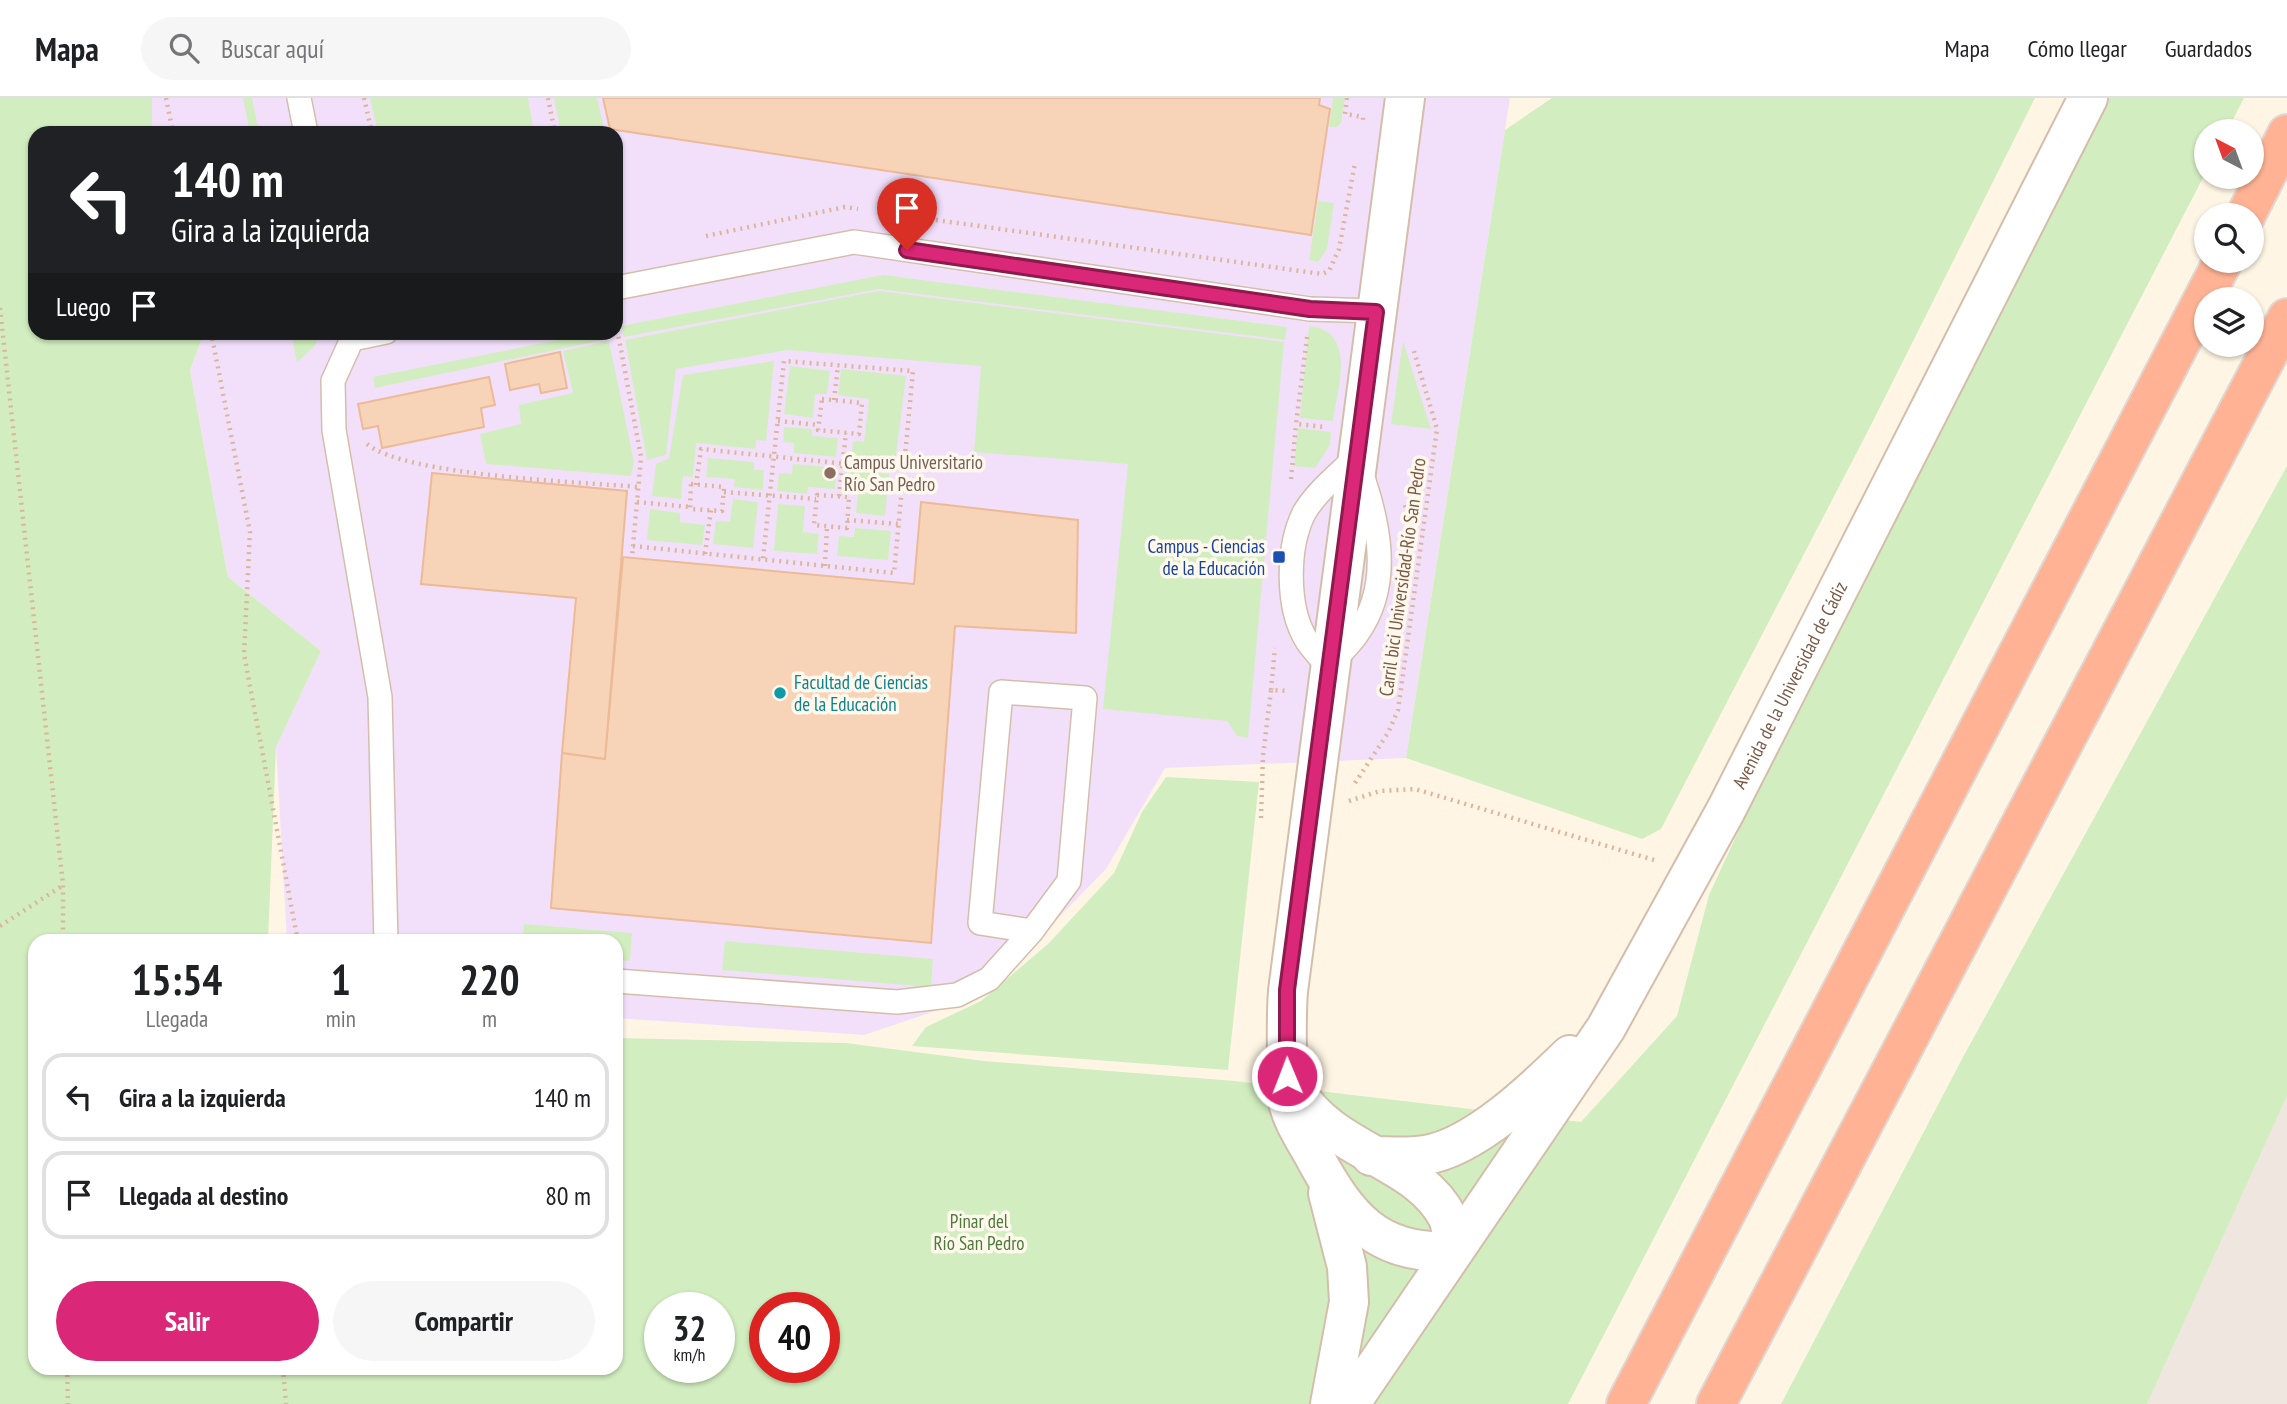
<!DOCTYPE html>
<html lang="es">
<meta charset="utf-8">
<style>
body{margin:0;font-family:"PT Sans Narrow",sans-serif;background:#f6f6f6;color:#202124;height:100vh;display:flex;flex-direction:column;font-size:26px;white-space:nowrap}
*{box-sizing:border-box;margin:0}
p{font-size:23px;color:#757577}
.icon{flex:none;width:38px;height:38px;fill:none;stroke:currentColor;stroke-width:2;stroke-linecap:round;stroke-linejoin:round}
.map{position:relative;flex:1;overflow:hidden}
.drawer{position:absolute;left:28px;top:836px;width:595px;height:441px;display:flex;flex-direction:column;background:#fff;border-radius:21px;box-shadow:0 2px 5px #0004}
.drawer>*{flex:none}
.guide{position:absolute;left:28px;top:28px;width:595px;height:214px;border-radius:21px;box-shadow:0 2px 5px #0004;background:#202124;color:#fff;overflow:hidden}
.needle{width:46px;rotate:319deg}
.fabs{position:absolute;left:2194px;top:21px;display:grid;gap:14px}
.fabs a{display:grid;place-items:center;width:70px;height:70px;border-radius:50%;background:#fff;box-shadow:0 2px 5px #0004;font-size:35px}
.speed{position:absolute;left:644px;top:1194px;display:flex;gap:14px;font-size:35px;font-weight:700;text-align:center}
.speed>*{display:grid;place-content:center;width:91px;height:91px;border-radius:50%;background:#fff;box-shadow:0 2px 5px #0004;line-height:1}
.speed small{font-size:18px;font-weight:400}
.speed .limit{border:10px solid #d22;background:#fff;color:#111}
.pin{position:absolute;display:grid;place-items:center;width:60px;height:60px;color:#fff;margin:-72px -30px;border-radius:50% 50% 50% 0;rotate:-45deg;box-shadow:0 0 7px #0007}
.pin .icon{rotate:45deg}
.me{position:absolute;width:77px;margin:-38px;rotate:359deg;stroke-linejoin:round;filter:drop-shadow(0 0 5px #0008)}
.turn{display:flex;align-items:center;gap:24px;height:147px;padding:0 28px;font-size:32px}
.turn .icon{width:91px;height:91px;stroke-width:2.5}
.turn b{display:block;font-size:49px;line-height:60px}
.then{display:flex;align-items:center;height:66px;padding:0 28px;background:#0003;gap:14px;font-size:26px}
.eta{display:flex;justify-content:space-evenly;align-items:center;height:119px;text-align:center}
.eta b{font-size:42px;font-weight:700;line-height:49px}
.primary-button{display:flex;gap:14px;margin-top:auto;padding:14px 28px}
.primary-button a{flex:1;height:80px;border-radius:42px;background:#db2777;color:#fff;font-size:28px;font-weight:700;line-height:80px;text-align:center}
.primary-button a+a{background:#f6f6f6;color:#202124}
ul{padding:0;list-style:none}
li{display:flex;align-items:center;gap:21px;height:88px;margin:0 14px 10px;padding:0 14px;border:4px solid #e0e0e0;border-radius:21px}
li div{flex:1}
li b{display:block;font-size:26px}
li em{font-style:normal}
header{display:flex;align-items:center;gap:42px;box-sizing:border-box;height:98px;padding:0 35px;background:#fff;border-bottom:2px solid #e0e0e0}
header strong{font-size:33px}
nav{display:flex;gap:38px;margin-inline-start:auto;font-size:24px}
.search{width:490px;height:63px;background:#f6f6f6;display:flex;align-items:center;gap:18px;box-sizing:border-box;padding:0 24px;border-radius:38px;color:#757577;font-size:26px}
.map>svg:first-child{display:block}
</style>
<header>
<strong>Mapa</strong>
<div class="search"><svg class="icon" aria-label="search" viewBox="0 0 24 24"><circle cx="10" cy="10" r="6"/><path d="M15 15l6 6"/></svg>Buscar aquí</div>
<nav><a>Mapa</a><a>Cómo llegar</a><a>Guardados</a></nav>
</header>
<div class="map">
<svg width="2287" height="1306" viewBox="0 0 2287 1306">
<rect width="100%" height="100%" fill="#fff5e4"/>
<path fill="#eee6df" d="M2287 998V1306H2147Z"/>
<path fill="#f2e0fb" d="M152 0H1510L1406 660 1165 670 1106 771 983 897 864 937 616 920V844L287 843 276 648 321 553 228 479 190 272 204 235 616 234V35H152Z"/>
<path fill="#d2eec0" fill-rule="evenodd" d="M0 0H152V35H35V234L204 235 190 272 228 479 321 553 276 649 268 843 35 844V1270H616V940L846 945 984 963 1235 983 1581 1024 1677 918 1709 797 1761 684 2109 0H2244L2227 33H2207V72L1568 1306H0ZM660 1209H719V1269H660ZM765 1209H824V1269H765Z
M243 0H252L259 35H250Z
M370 0H528L534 35H378Z
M554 0H597L605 35H561Z
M1333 0H1345L1341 25 1337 29H1329Z
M1552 0H2035L1869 331 1661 731 1642 741 1406 660 1505 32Z
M1318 103 1334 105 1327 151 1318 164 1309 162Z
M883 177 1287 229 1285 242 879 191 624 239 621 228Z
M878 193 1284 244 1248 640 1237 638 1227 623 1103 611 1128 366 974 354 981 268 788 252 676 271 666 357 647 362 625 242Z
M1309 228C1358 233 1337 291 1333 323L1300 320Z
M291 235H321L314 249 297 264Z
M594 235H606L608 241 375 290 373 279Z
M609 243 634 364 631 378 486 366 480 336 521 326 519 307 573 295 563 253Z
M1403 243 1431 331 1391 326Z
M774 263 766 343 756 342 755 351 696 345 693 379 683 378 681 401 652 398 656 366 669 360 683 277Z
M790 268 830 273 827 296H815L813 320 784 316Z
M841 271 906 278 895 365 851 360 853 343 864 344 869 301 838 297Z
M784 329 812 331V338L838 340 836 359 794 355V345L783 344Z
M1298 330 1331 334 1330 347 1315 370 1294 368Z
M708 360 754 364V372H764L763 392 734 389 735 381 706 379Z
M793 366 837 370 835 391 808 389 807 396 777 393 779 375 792 376Z
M2287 368V998L2147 1306H1781L1962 961Z
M849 373 889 376 885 418 856 415 858 395 847 393Z
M733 401 758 404 753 450 713 446 716 423 730 424Z
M778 406 805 408 803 434 819 436 817 456 774 453Z
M650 411 680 415V424L705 427 702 447 647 442Z
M855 430 891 433 888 462 837 458 839 438 854 439Z
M1166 679 1259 684 1228 972 912 948 926 929 981 903 1049 845 1114 775 1142 714Z
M524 826 632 835 630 863 616 862V844L522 843Z
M725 843 933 861 931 889 722 872Z"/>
<path fill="#f7d3b8" stroke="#ecba97" stroke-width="2" d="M603 0H1320L1319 7 1330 11 1311 137 610 31Z
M560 254 567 290 541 295 539 286 510 292 505 266Z
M489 279 495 307 481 310 484 329 382 350 378 328 363 331 358 306Z
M432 375 627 393 605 661 562 655 576 500 421 486Z
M921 404 1078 422 1076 535 955 528 931 845 551 810 562 655 605 661 623 459 914 486Z"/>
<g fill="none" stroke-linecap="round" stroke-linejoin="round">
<g stroke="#d4beab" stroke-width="26">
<path id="service" d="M299 0 306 35
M616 190 854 144 1310 211 1376 213
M350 234 352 241 333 283 334 332 380 599 386 844
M352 241 386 234
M1356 359C1376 416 1396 482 1357 536 1349 548 1337 558 1328 568 1321 560 1313 552 1307 543 1286 510 1287 449 1304 415 1316 394 1339 376 1356 359Z
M616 883 897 904 957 897 989 881 1032 833 1069 783 1085 600 1001 594 980 825 1032 833"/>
</g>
<g stroke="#d4beab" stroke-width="42">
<g id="tertiary">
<path d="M1405 0 1288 893C1286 919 1287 946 1287 973 1287 982 1285 992 1287 1000 1291 1021 1304 1040 1314 1058 1347 1119 1377 1158 1453 1153"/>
<path d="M1295 992C1333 1056 1418 1060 1448 1120 1452 1129 1452 1143 1453 1153"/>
<path d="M1371 1058C1389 1058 1407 1060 1425 1057 1474 1050 1535 991 1570 957"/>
<path d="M1328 1095 1347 1169 1349 1204 1330 1306"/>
<path id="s1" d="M1350 1306 1606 930 1726 712 2088 0"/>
</g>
</g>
<g stroke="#dfd7d3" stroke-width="42">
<path id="motorway" d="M2246 117 2287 36
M1626 1306 2223 163
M1716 1306 2287 220"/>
</g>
<path stroke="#dcb69b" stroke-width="4.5" stroke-dasharray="2 5" stroke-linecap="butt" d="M166 0 173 35
M364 0 372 35
M548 0 555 35
M1347 0 1345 16 1363 19V22
M929 121 1322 176 1329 173 1339 151 1355 65
M706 138 845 109 858 111
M0 210 63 787V844
M616 225 641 359 632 460
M211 234 250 434 244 556 298 844
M1307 239 1296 326 1325 329
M822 301 862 305 859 336 818 332Z
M834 302 838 267
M778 323 819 327
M367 346C406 378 581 384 639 389
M1291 381 1296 326
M691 386 724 389 722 413 690 411Z
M696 387 701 351 904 372
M724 394 816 401
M817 397 849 399 847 430 814 427Z
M839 398 846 335
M637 404 690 409
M1405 407 1411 424 1410 440
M847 422 898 426
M633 448 894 475 913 273 784 263 763 461
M705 456 711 412
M825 468 827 429
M1271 592 1275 550
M1355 685 1388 635 1398 612 1437 331 1413 250
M1349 703 1380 693 1415 691 1654 762
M1261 720 1263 658 1271 592 1289 593
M0 828 62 788
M67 1270 68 1306
M283 1270 286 1306"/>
<use href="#service" stroke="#fff" stroke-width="23"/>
<use href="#tertiary" stroke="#fff" stroke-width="38"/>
<use href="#motorway" stroke="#ffb394" stroke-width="38"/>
</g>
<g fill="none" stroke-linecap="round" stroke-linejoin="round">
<g stroke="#8e194d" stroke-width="18">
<path id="route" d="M907 152 1310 211 1376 214 1287 892V978"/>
</g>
<use href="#route" stroke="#db2777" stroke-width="12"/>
</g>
<circle fill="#8d6e63" stroke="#fff8ec" stroke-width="2.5" cx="830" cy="375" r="7"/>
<rect fill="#1a4fb4" stroke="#fff8ec" stroke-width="2.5" x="1272" y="452" width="14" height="14" rx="3.5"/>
<circle fill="#0f9aa8" stroke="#fff8ec" stroke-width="2.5" cx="780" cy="595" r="7"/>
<g text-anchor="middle" stroke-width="7" stroke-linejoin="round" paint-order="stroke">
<g font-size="19" fill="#785e54" stroke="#fff8ec" text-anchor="start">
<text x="844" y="371">Campus Universitario<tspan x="844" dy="22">Río San Pedro</tspan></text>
</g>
<g font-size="19" fill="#164399" stroke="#fff8ec" text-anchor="end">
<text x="1265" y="455">Campus - Ciencias<tspan x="1265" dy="22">de la Educación</tspan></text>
</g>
<g font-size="19" fill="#7a5a46" stroke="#fff8ec">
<text transform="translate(1402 479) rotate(-82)" y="7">Carril bici Universidad-Río San Pedro</text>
<text dy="7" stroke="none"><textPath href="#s1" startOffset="844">Avenida de la Universidad de Cádiz</textPath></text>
</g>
<g font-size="19" fill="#0d838f" stroke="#fff8ec" text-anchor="start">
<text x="794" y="591">Facultad de Ciencias<tspan x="794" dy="22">de la Educación</tspan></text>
</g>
<g font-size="19" fill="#4c7b3a" stroke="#fff8ec">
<text x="979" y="1130">Pinar del<tspan x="979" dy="22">Río San Pedro</tspan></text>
</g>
</g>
</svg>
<div class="fabs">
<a><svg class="needle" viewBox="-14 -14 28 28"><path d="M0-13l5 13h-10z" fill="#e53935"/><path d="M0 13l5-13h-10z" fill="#757577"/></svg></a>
<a><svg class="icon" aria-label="search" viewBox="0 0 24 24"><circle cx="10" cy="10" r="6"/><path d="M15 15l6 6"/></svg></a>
<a><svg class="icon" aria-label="layers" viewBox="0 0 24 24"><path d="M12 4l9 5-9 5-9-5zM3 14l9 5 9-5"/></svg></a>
</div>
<div class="speed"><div>32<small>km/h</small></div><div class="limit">40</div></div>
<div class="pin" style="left:907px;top:152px;background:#d93025"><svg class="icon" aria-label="arrive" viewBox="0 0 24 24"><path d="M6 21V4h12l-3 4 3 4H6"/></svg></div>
<svg class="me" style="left:1287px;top:978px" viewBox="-20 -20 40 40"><circle r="17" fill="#db2777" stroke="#fff" stroke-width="3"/><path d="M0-11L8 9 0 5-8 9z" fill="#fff"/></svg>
<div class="guide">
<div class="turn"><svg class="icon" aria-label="left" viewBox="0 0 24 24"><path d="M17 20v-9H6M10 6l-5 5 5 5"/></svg><div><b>140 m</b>Gira a la izquierda</div></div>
<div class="then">Luego<svg class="icon" aria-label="arrive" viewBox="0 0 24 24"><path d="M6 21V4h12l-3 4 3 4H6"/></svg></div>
</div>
<section class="drawer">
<div class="eta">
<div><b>15:54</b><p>Llegada</p></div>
<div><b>1</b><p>min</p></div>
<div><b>220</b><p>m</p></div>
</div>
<ul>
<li><svg class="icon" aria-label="left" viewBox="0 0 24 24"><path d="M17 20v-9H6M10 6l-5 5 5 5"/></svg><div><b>Gira a la izquierda</b></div><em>140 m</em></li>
<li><svg class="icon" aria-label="arrive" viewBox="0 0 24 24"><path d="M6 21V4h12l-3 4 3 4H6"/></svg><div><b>Llegada al destino</b></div><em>80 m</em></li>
</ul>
<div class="primary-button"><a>Salir</a><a>Compartir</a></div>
</section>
</div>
